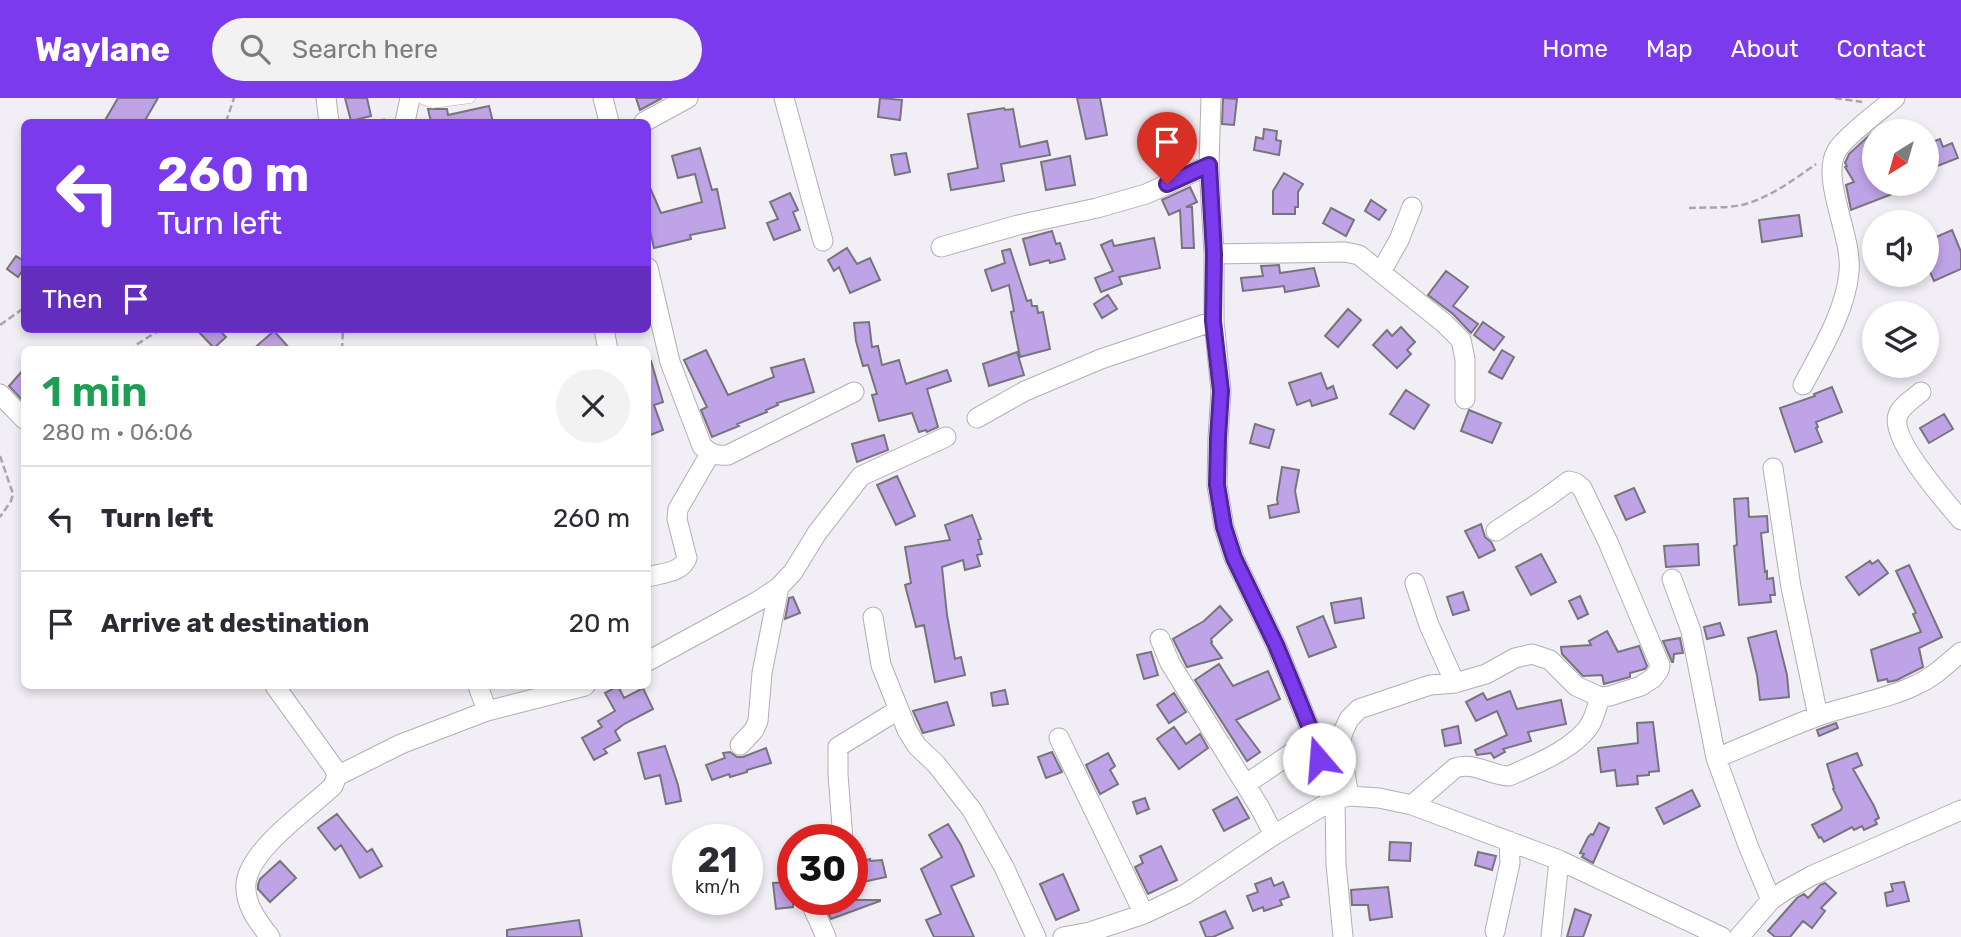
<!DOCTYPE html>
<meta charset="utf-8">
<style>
body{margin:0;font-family:Rubik,sans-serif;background:#f2f2f3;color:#2b2b33;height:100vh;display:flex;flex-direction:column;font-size:26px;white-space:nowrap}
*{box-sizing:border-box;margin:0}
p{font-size:23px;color:#7c7c81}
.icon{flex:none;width:38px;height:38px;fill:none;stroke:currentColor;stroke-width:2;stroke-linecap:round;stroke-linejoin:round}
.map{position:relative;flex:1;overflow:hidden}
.panel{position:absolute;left:21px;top:248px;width:630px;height:343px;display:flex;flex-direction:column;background:#fff;border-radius:10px;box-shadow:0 4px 10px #0003}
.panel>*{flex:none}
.banner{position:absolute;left:21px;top:21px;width:630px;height:214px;border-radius:10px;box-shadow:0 4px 10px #0003;background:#7c3aed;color:#fff;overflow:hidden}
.needle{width:46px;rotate:217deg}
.fabs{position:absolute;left:1862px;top:21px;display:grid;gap:14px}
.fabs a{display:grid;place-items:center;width:77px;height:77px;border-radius:50%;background:#fff;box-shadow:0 4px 10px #0003;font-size:35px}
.speed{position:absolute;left:672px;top:726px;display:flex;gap:14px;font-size:35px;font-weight:700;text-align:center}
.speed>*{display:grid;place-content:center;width:91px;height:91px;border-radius:50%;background:#fff;box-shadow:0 4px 10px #0003;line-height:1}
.speed small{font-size:18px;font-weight:400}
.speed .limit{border:10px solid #d22;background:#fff;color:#111}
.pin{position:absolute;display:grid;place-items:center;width:60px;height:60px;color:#fff;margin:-72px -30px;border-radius:50% 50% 50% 0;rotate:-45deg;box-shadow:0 0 7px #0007}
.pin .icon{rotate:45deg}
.me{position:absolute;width:77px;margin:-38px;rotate:342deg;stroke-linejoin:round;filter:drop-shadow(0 0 5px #0008)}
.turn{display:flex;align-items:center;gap:24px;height:147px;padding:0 21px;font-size:32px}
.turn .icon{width:91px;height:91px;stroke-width:2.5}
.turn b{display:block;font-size:49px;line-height:60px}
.then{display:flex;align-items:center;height:66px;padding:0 21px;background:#0003;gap:14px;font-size:26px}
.round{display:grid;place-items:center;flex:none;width:74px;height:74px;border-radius:37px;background:#f2f2f3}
.headline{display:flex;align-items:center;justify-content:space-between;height:119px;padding:0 21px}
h1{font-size:42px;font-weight:600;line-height:52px;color:#1e9e55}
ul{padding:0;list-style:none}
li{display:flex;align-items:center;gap:21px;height:105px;padding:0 21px;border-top:2px solid #e1e1e2}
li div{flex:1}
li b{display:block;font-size:26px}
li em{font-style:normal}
header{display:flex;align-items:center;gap:42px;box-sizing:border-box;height:98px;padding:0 35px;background:#7c3aed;color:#fff}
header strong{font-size:33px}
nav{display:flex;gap:38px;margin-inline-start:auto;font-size:24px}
.search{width:490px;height:63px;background:#f2f2f3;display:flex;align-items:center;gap:18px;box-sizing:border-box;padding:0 24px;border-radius:38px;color:#7c7c81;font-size:26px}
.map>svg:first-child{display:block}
</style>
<header>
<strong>Waylane</strong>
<div class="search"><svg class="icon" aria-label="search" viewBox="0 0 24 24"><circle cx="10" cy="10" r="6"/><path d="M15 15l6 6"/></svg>Search here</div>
<nav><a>Home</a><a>Map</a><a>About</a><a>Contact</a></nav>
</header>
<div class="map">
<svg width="1961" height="839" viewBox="0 0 1961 839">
<rect width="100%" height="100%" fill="#f1eef5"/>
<path fill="#bfa3e7" stroke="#77757b" stroke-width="2" d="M118 0H158L144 24H104Z
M345 0H367L371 18 351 23Z
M636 0H662L640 12Z
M880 0 902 2 900 22 878 19Z
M1077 0H1100L1107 37 1086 41Z
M1223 0 1237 1 1234 27 1222 26Z
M489 8 493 24H431L428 11H447L448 17Z
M1004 10 1005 12 1013 11 1020 49 1047 43 1050 57 1001 66 1004 83 951 92 948 76 978 70 968 16Z
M1169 22 1182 54 1163 62 1149 29Z
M1264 31 1277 33 1276 42 1281 43 1279 57 1254 52 1256 39 1263 41Z
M1874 33V86H1918L1851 112 1846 87 1854 84 1845 69 1847 68 1845 65 1849 56Z
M1940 41 1943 49 1952 45 1958 60 1927 72V46Z
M700 50 712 92 717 91 725 130 690 137 691 141 654 150 648 124V85L661 115 702 104 695 76 678 80 672 58Z
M906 55 910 74 895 77 891 57Z
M1070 58 1075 87 1046 92 1041 64Z
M1284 75 1303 86 1298 94V109H1295V116H1273V93Z
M1190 89 1197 104 1186 109H1192L1194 150H1182L1180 112 1169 117 1162 102Z
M790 95 798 112 793 114 800 132 774 142 767 125 778 121 770 104Z
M1371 102 1386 112 1379 122 1365 113Z
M1331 110 1354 122 1346 138 1323 125Z
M1799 117 1802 138 1762 144 1759 122Z
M1952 132 1961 154V171L1934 183 1927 167V143Z
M1052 133 1056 146 1060 145 1065 161 1050 165 1049 162 1030 167 1023 141Z
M1154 140 1160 170 1119 179 1122 186 1101 194 1095 180 1113 173 1101 147 1112 142 1114 148Z
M847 150 857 166 870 160 880 182 850 195 839 169 834 173 828 162Z
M1010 151 1027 203 1031 202 1032 208H1037L1038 215 1043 214 1050 251 1020 259 1011 214 1014 213 1009 187 992 193 985 172 1005 165 1002 153Z
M16 158 24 163V170L18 179 7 171Z
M1279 167 1280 175 1314 170 1319 188 1285 194 1284 188 1243 193 1241 180 1263 178 1261 168Z
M1446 173 1468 189 1453 208 1478 226 1471 235 1453 216 1428 197Z
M1108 197 1117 211 1102 220 1094 206Z
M1348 211 1361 222 1338 249 1325 238Z
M869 224 872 249 878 248 882 267 899 262 906 286 947 272 951 283 927 291 938 329 927 334 926 332 919 334 912 315 879 323 872 297 877 296 868 267 863 268 856 243 854 225Z
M1483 224 1504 239 1494 252 1474 237Z
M1401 229 1415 244 1407 252 1411 256 1397 270 1373 247 1387 232 1392 238Z
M196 231H218L226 239 214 250Z
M274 233 291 252H252Z
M706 252 728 297 774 279 771 270 804 261 814 294 777 305 778 307 766 312 767 314 737 326 739 328 712 339 701 312 707 309 684 262Z
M1502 252 1514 259 1502 281 1489 274Z
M1017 254 1024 277 989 288 983 266Z
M648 263H651L663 304 654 307 663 332 648 338Z
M24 271V304L9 288Z
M1321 275 1327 291 1333 288 1337 300 1312 308 1310 302 1297 307 1289 285Z
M1832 289 1842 314 1816 324 1818 329 1816 330 1822 344 1795 354 1780 310 1815 298 1814 296Z
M1406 292 1429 307 1414 331 1390 316Z
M1469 312 1501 325 1492 345 1461 333Z
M1944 316 1953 331 1929 345 1920 330Z
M1255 326 1274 332 1269 350 1250 345Z
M884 337 888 352 857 364 852 346Z
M1282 369 1299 372 1295 393 1299 414 1270 420 1268 408 1278 406 1277 401Z
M897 378 915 418 896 427 877 387Z
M1634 390 1645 414 1626 422 1615 398Z
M1748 400 1749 419 1767 418 1768 434 1761 435 1765 474 1767 473V481L1773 480 1775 497H1770L1771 504 1739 507 1734 448 1737 447 1734 401Z
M972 417 981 441 978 442 982 456 977 457 980 468 965 472 963 462 942 469 947 517 955 561 961 559 965 577 935 584 924 527 916 529 905 487 911 485 905 449 950 442 945 427Z
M1481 426 1485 439 1491 444 1495 452 1479 460 1465 433Z
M1698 446 1699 467 1666 469 1664 448Z
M1541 456 1556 484 1531 497 1516 469Z
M1878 462 1888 475 1859 497 1846 479 1870 463 1872 466Z
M1909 467 1942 539 1919 550 1923 569 1897 582 1888 584 1887 581 1878 583 1871 552 1921 534 1913 516 1916 515 1896 473Z
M1463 494 1469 512 1453 517 1447 499Z
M1580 498 1588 516 1578 521 1569 503Z
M793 499 800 515 785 521 789 500Z
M1361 500 1364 520 1335 525 1331 505Z
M1220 508 1232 522 1211 541 1212 544 1211 545 1222 560 1187 569 1173 541 1204 523Z
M1323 518 1336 549 1309 559 1297 529Z
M1720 525 1724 537 1707 541 1704 529Z
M1607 533 1618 554 1639 548 1647 568 1645 571 1630 575V579L1604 586 1602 577 1583 578 1562 556 1561 549 1591 547 1589 543Z
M1776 533 1787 577 1789 599 1760 602 1757 577 1748 540Z
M1680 540 1683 555 1674 556 1673 564H1672L1663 543Z
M1151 554 1158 577 1144 581 1137 557Z
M1219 566 1233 588 1268 573 1280 601 1236 622 1260 654 1247 663 1195 582Z
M618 588 624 600 643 590 653 611 624 626 615 633 620 642 604 651 607 655 594 662 582 640 602 629 598 623 615 613 605 595Z
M1005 592 1008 606 993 608 991 595Z
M1510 593 1517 611 1561 602 1566 626 1528 634 1531 643 1503 651 1505 654 1494 660 1491 655 1477 657 1475 652 1507 637 1497 613 1476 623 1466 604 1483 595 1487 602Z
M1174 595 1186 614 1169 625 1157 607Z
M947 604 954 627 923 635 913 613Z
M1653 624 1659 673 1649 674V677L1637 678 1638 686 1617 688 1615 672 1601 674 1598 650 1638 645 1637 625Z
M1836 625 1838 630 1819 638 1817 632Z
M1458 628 1461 645 1445 648 1442 632Z
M1174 629 1186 646 1200 636 1208 650 1179 671 1157 641Z
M665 648 678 687 681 703 666 706 660 677 645 681 638 655Z
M766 650 771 665 747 672V674L730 679 729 676 712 682 706 667 725 660 723 655 730 654 737 659H743Z
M1052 654 1062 674 1046 680 1038 659Z
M1108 655 1115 668 1110 672 1118 686 1100 696 1086 667Z
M1857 655 1862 667 1853 671 1874 708 1879 720 1875 722 1877 726 1864 732 1862 728 1854 732 1852 729 1824 744 1821 739 1819 740 1812 727 1841 712 1842 709 1833 691 1834 690 1827 666Z
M1692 692 1700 708 1664 726 1656 710Z
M1237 699 1249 720 1224 733 1213 712Z
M1145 700 1149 711 1137 716 1133 704Z
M337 716 367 754 372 751 382 768 360 780 341 747 335 752 318 730Z
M1599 725 1609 730 1593 765 1582 759 1584 756 1580 755 1588 739 1591 736 1593 737Z
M948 726 961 747 974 778 951 788 974 839H934L926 822 941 816 921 771 942 759 929 737Z
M1390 744 1411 745 1410 763 1389 762Z
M1161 748 1177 782 1148 796 1135 769 1143 765 1140 758Z
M1478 754 1496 758 1492 772 1475 767Z
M870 761V763L882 762 886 779 858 785 853 765Z
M280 763 296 780 270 804 258 791V787L260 781Z
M1063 776 1079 812 1056 822 1040 786Z
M1271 780 1274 788 1283 784 1289 799 1280 802 1282 807 1264 813 1263 809 1253 813 1247 798 1258 794 1255 786Z
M793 784V809L776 811 773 785Z
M1904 784 1909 803 1887 808 1885 795 1893 793 1891 786Z
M1825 785 1836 795 1821 810 1825 813 1812 830 1803 823 1790 839H1775L1768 833 1797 800 1804 796 1808 800 1820 787Z
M1388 789 1392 819 1370 822 1368 807H1352L1351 792Z
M838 802H880V803L831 821 826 810 828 805Z
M1575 811 1591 817 1583 839H1567Z
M1225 813 1233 830 1213 839H1206L1200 824Z
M579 822 582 839H507V832Z"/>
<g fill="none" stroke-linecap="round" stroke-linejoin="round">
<g stroke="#b1aeb5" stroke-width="11">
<path id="service" d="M420 0 432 5 470 0"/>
</g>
<g stroke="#b1aeb5" stroke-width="21">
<path id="minor" d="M326 0 329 24
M603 0 609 24
M784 0 823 143
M1211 0 1209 67 1214 156V223L1221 293 1218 340 1217 387 1224 429 1234 460 1276 547 1314 640 1331 703
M405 24 410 0
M644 24 688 0
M941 149 1018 127 1097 110 1146 96 1209 67
M1214 156 1345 154 1359 157 1444 225 1461 242 1465 261V301
M648 170 670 264 702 348C710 356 716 358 728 357L854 294
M1381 174 1399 142 1412 109
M604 231 608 252
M1803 287C1821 253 1846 212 1849 174 1853 139 1821 83 1836 54 1842 41 1882 11 1895 0
M1921 294C1913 301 1902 307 1898 317 1889 340 1946 404 1961 422
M0 296 24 321
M977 320 1025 293 1101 261 1214 223
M1773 370 1791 489 1818 618
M648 479C661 475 682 475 687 460L677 421 678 411 710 356
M1672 481 1691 533 1716 660 1749 750 1771 802
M1415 485 1429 527 1455 585
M873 519 881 567 907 632 917 648 936 666 972 712 1004 769 1036 839
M1160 541 1170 565 1260 710 1274 737
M648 563 758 503 779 489 793 474 817 435 861 378 946 339
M478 588 487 613
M1059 640 1144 816
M740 647 754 632 758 623 762 575 779 489
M1716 660C1751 646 1785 630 1821 617 1853 606 1888 601 1918 586 1934 579 1947 566 1961 554
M337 678 401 646 487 613 585 588
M1246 686 1314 640
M1349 698 1340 647 1343 634 1349 621 1359 611 1430 587 1455 585 1486 576 1515 560 1532 556 1550 562 1576 588 1600 599 1610 598 1641 588 1653 580 1659 572 1660 567 1608 444 1582 390 1576 385 1569 383 1546 400 1496 433
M1335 703 1336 766 1343 839
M1412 707 1455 670C1473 663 1491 678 1509 678 1534 667 1577 650 1591 625 1595 617 1597 608 1600 599
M843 742 838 676V649L898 612
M816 802 813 810 826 839
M1495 833 1510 765 1509 743
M270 839C258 824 244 806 246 785 250 751 309 711 333 688L337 678 334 670 275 588
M1063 839 1090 834 1144 816 1186 796 1274 737 1331 703 1349 698 1379 700 1412 707 1559 762 1722 839
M1551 839 1559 762
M1739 839 1771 802 1784 793 1813 777 1961 712"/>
</g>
<path stroke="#a9a6ab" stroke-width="2.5" stroke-dasharray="7 3.5" stroke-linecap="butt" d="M1835 0 1862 4
M226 24 234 0
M368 24 389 21
M1689 110C1708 109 1730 111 1749 105 1773 97 1795 81 1816 66
M0 227 24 210
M128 252 161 231
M342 252 343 231
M0 358 13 396 11 403 0 419"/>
<use href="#service" stroke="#fff" stroke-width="10"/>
<use href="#minor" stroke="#fff" stroke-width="19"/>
</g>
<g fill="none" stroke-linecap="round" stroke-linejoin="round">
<g stroke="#51269a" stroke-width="18">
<path id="route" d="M1167 86 1209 67 1214 156 1213 223 1221 293 1218 340 1217 387 1224 429 1234 460 1276 547 1297 598 1314 640 1319 661"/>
</g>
<use href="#route" stroke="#7c3aed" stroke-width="12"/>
</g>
</svg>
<div class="fabs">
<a><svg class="needle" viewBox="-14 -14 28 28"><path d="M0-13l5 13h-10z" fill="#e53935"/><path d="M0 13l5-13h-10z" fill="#7c7c81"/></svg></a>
<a><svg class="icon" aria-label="sound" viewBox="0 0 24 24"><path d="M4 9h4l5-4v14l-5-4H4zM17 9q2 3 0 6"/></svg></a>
<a><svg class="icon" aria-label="layers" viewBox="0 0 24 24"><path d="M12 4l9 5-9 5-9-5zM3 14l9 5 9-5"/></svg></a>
</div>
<div class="speed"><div>21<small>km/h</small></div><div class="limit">30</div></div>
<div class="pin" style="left:1167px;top:86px;background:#d93025"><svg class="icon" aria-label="arrive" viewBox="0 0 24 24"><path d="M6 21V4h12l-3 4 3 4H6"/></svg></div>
<svg class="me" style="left:1319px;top:661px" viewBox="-20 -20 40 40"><circle r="19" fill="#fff"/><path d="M0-13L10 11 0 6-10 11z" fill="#7c3aed"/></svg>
<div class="banner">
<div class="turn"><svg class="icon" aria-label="left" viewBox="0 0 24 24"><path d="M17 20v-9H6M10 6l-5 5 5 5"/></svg><div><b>260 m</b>Turn left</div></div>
<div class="then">Then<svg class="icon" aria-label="arrive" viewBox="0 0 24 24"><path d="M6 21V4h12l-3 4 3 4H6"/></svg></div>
</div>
<section class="panel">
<div class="headline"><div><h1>1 min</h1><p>280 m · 06:06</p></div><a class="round"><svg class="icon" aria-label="close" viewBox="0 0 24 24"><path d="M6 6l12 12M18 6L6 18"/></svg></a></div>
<ul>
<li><svg class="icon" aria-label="left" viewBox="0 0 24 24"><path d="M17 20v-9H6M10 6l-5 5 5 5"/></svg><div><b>Turn left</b></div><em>260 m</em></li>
<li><svg class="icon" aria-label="arrive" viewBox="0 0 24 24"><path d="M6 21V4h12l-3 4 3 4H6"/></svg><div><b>Arrive at destination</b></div><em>20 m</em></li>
</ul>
</section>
</div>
